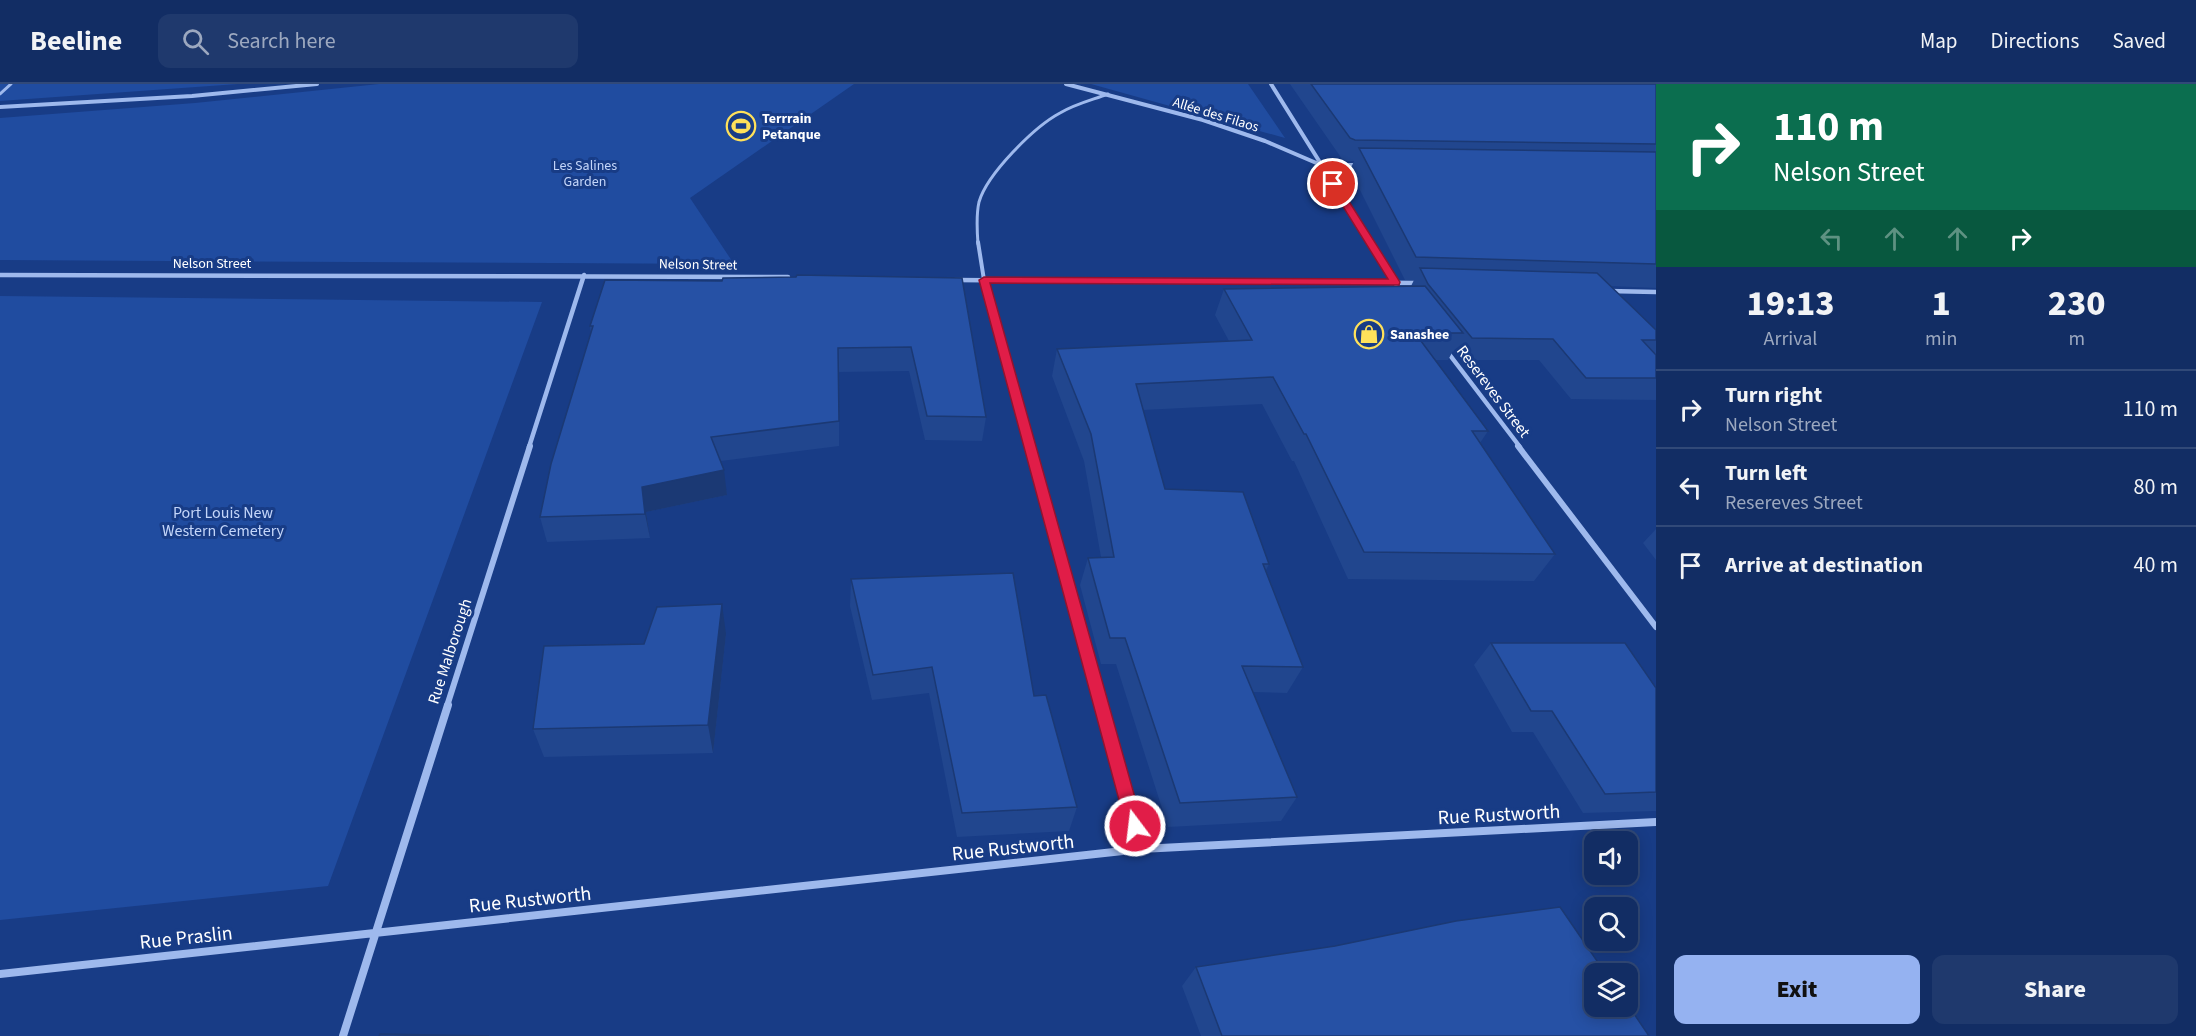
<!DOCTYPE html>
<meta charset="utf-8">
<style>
body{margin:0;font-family:"Source Sans 3",sans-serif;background:#1f396d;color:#f1f3f6;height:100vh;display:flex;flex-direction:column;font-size:22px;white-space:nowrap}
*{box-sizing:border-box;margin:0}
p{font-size:20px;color:#9ca8bf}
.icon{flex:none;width:33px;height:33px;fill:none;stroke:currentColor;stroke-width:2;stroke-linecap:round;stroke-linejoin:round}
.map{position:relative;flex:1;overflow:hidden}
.drawer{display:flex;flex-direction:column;background:#122d64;width:540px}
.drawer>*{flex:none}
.top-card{background:#0b6e4f;color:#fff;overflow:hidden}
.controls{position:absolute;left:1584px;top:747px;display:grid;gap:12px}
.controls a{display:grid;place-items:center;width:54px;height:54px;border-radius:12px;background:#122d64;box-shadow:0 3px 15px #0003,0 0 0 2px #314978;font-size:30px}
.pin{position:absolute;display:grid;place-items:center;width:51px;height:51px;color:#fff;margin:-26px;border:3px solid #fff;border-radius:50%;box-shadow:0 2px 6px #0007}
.me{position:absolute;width:66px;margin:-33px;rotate:345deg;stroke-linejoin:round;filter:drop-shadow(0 0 4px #0008)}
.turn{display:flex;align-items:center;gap:21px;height:126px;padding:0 18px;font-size:27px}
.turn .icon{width:78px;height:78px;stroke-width:2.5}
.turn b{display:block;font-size:42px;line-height:51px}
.lanes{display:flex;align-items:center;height:57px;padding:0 18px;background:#0003;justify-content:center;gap:30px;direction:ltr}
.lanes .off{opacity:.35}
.eta{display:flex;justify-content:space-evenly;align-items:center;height:102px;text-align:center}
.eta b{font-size:36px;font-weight:800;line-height:42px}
.cta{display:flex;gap:12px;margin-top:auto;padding:12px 18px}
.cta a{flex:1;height:69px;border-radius:12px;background:#95b2f1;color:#111;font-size:24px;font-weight:800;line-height:69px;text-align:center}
.cta a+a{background:#1f396d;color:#f1f3f6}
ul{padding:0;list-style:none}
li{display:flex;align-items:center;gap:18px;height:78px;padding:0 18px;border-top:2px solid #314978}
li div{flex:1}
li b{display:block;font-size:22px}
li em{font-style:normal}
header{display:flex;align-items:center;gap:36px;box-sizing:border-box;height:84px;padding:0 30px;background:#122d64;border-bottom:2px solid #314978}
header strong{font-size:28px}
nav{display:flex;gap:33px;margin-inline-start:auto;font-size:21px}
.search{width:420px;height:54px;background:#1f396d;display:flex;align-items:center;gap:15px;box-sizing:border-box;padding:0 21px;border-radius:12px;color:#9ca8bf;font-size:22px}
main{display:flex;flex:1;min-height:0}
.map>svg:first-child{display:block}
</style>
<header>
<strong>Beeline</strong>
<div class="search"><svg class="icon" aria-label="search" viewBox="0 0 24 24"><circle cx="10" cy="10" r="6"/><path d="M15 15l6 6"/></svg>Search here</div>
<nav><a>Map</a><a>Directions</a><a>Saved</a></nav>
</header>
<main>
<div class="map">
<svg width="1656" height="952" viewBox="0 0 1656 952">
<rect width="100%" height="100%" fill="#183c86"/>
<path fill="#204ca0" d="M0 0H238L0 17Z
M379 0H854L690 114 734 180 0 176V34L195 19Z
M1091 0H1248L1285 54Z
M0 212 542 218 328 802 0 836Z"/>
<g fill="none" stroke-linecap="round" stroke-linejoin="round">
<path stroke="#9eb9ed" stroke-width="3" d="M0 10 11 0
M978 160C977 147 976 131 979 118 987 90 1034 43 1060 29 1075 20 1092 16 1108 10"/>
<path stroke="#9eb9ed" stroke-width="4" d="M978 158 984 196"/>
<path stroke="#9eb9ed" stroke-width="4" d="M1066 0 1203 36 1265 57 1321 81H1358
M1271 0 1371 160
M0 23 192 12 317 0"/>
<path stroke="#9eb9ed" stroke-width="4.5" d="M1370 158 1396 200
M0 191 788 193
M955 196 1418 199
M984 196 1030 363
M1608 207 1656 208
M1446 266 1520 363
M529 363 584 191"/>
<path stroke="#9eb9ed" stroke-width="6" d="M1030 362 1102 622
M1518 362 1656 543
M447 622 530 362"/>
<path stroke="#9eb9ed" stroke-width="8" d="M1101 621 1141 765
M0 890 1141 765 1656 738
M343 952 448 621"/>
</g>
<path fill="#21468e" d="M1290 0H1656V204L1610 202 1656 246V316L1571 315 1539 276H1460L1453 267 1448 276H1435L1488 347 1480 359 1555 470 1534 497 1348 495 1294 377H1292L1262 320 1143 326 1165 405 1269 480 1266 486 1303 583 1287 609 1253 608 1297 713 1281 737 1168 743 1116 580H1101L1080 501 1088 474 1101 473 1084 377 1052 292 1057 265 1229 257 1215 231 1224 205 1411 202 1414 196H1405L1350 86 1354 77H1346L1342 75Z
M962 194 986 333 982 357 925 356 909 287 839 288V362L721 377 727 411 646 428 650 454 547 458 540 433 591 249 590 242 722 197Z
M1656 445V476L1643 459Z
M851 495 1034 612 1077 723 1069 747 957 753 929 609 872 616 850 522Z
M726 550 713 669 544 673 533 645 644 560Z
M1491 559 1656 604V727L1583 729 1533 648H1512L1474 581Z
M1196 883 1649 952H1201L1182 902Z"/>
<path fill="#1b3974" d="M724 386 727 411 646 428 650 454 645 430 642 403Z
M722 520 726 550 713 669 708 641Z"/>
<path fill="#2651a5" stroke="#1b3974" stroke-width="1.5" d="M1311 0H1656V60L1355 56 1350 54Z
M1359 64 1656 68V180L1416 173Z
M1420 184 1597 189 1656 246V256H1642L1656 271V294H1586L1553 255 1472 254 1428 200Z
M797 191 962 194 986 333 927 332 911 263 838 264 839 337 711 353 724 386 642 403 645 430 540 433 551 380 593 242H590L605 196 722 197 723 194 796 193Z
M1425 202 1463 249H1415L1488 347H1472L1555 470 1364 468 1306 350H1304L1273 293 1136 300 1165 405 1243 408 1269 480H1263L1303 583 1242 582 1297 713 1180 719 1125 554H1110L1088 474 1114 473 1091 350 1057 265 1252 256 1224 205Z
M1013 489 1034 612 1046 611 1077 723 962 729 932 583 873 591 851 495Z
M722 520 708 641 533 645 544 562 644 560 657 523Z
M1491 559H1625L1656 604V708L1605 710 1552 627H1531Z
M1560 823 1606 890H1594V922H1628V921L1649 952H1222L1196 883 1335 862 1456 837Z
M380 950 489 952H379Z"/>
<path fill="#e11d48" stroke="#92132f" stroke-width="1.5" d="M1330 98 1338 100 1400 198 1399 201 990 199 1143 742 1141 748 1135 750 1129 748 1126 742 979 196 984 193 1388 195 1329 100Z"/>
<defs>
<g id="stadium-ring" transform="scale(1.5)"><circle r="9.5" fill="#183c86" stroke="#ffe15a" stroke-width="1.5"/><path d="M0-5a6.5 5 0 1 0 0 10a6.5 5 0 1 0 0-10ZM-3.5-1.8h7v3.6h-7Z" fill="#ffe15a"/></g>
<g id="shop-ring" transform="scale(1.5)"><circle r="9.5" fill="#183c86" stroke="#ffe15a" stroke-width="1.5"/><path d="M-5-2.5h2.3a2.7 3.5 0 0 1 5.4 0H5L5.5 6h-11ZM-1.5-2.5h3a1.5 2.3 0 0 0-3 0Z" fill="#ffe15a"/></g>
</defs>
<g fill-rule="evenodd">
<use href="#stadium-ring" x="741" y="42"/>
<use href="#shop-ring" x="1369" y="250"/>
</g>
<g text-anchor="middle" stroke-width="6" stroke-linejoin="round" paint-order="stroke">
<g font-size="14" fill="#fff" stroke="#183c86">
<text transform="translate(1216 30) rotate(17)" y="5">Allée des Filaos</text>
<text x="212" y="184">Nelson Street</text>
<text transform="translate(698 180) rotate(1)" y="5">Nelson Street</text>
</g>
<g font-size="14" font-weight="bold" fill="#fff" stroke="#183c86" text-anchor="start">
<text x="762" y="39">Terrrain<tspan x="762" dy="16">Petanque</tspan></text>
<text x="1390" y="255">Sanashee</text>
</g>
<g font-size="14" fill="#c4d6fa" stroke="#183c86">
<text x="585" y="86">Les Salines<tspan x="585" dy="16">Garden</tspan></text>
</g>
<g font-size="16" fill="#fff" stroke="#183c86">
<text transform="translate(1494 307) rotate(53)" y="6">Resereves Street</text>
<text transform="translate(449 567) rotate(-72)" y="6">Rue Malborough</text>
</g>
<g font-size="16" fill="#c4d6fa" stroke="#183c86">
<text x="223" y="434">Port Louis New<tspan x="223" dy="18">Western Cemetery</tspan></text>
</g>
<g font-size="20" fill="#fff" stroke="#183c86">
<text transform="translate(1499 730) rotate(-3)" y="7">Rue Rustworth</text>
<text transform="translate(1013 763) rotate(-6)" y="7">Rue Rustworth</text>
<text transform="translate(530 815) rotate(-6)" y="7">Rue Rustworth</text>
<text transform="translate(186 853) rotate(-6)" y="7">Rue Praslin</text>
</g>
</g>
</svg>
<div class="controls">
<a><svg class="icon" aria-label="sound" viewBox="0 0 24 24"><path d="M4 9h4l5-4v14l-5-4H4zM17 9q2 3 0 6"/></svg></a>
<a><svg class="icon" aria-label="search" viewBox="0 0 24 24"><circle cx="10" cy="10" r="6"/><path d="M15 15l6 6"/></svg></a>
<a><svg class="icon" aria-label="layers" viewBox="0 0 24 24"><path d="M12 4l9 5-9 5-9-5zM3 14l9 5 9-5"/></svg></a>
</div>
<div class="pin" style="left:1333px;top:100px;background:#d93025"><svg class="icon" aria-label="arrive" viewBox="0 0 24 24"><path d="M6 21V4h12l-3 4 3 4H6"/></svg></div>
<svg class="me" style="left:1135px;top:742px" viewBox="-20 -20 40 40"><circle r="17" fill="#e11d48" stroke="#fff" stroke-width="3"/><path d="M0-11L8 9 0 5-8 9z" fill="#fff"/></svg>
</div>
<section class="drawer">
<div class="top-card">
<div class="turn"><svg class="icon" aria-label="right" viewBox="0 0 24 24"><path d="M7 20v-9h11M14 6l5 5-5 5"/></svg><div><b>110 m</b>Nelson Street</div></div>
<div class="lanes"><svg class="icon off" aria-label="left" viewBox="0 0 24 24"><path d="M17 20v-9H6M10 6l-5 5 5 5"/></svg><svg class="icon off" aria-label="ahead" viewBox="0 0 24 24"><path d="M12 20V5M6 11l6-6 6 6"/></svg><svg class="icon off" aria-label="ahead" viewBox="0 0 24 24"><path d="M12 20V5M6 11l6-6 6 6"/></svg><svg class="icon" aria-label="right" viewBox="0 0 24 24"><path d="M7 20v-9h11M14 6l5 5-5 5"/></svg></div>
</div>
<div class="eta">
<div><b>19:13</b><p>Arrival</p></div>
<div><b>1</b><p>min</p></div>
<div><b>230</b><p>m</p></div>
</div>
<ul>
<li><svg class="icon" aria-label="right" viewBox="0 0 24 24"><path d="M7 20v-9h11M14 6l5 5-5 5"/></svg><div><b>Turn right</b><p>Nelson Street</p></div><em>110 m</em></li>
<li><svg class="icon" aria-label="left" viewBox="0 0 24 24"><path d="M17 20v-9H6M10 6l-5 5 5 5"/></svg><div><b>Turn left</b><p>Resereves Street</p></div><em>80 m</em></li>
<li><svg class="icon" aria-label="arrive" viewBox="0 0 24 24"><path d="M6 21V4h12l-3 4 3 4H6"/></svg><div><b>Arrive at destination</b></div><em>40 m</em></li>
</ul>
<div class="cta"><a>Exit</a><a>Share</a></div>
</section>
</main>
